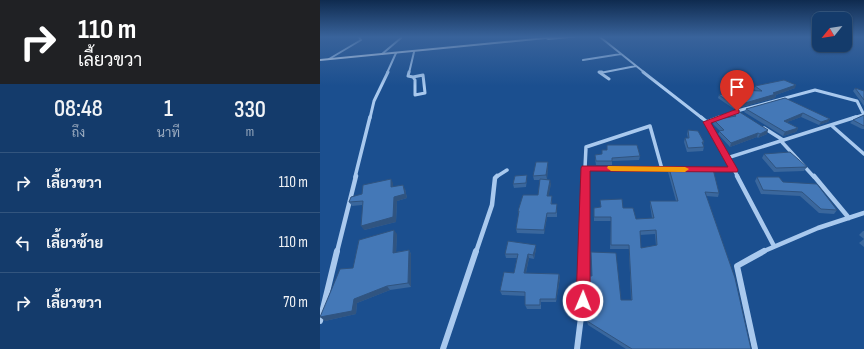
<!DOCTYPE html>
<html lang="th">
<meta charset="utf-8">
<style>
body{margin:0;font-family:"Sofia Sans Condensed",Sarabun,sans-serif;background:#214673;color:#f1f3f6;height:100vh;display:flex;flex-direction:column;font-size:15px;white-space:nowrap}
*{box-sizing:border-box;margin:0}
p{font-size:13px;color:#9dadc1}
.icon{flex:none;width:22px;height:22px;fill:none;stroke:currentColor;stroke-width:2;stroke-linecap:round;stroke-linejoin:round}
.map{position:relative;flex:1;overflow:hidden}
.sheet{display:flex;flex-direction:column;background:#143b6b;width:320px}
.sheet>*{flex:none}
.banner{background:#202124;color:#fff;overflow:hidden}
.needle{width:26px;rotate:240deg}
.buttons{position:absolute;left:492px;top:12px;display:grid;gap:8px}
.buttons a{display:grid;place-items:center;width:40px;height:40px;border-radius:8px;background:#143b6b;box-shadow:0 1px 3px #0004,0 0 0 1px #33557e;font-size:20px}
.pin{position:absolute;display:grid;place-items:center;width:34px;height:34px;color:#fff;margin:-41px -17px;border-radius:50% 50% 50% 0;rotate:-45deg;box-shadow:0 0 4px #0007}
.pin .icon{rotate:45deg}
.me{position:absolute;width:44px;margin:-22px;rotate:1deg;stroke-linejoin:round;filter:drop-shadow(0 0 3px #0008)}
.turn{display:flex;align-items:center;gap:14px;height:84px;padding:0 12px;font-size:18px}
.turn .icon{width:52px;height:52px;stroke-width:2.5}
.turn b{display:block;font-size:28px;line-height:34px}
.eta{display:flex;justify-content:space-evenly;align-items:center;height:68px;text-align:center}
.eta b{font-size:24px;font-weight:600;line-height:28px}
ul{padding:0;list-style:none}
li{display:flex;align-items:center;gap:12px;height:60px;padding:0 12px;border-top:1px solid #33557e}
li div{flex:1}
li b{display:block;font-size:15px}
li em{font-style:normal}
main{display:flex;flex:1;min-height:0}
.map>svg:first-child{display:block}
</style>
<main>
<section class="sheet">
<div class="banner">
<div class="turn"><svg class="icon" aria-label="right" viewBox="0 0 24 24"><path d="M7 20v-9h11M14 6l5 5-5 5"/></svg><div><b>110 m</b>เลี้ยวขวา</div></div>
</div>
<div class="eta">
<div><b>08:48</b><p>ถึง</p></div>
<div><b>1</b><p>นาที</p></div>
<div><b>330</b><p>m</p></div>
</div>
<ul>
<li><svg class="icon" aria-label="right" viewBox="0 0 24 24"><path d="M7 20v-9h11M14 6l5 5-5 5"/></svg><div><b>เลี้ยวขวา</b></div><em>110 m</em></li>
<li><svg class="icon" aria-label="left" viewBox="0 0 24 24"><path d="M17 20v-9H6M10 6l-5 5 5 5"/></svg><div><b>เลี้ยวซ้าย</b></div><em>110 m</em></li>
<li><svg class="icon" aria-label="right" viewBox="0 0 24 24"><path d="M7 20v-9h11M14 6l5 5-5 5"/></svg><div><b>เลี้ยวขวา</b></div><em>70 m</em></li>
</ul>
</section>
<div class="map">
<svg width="544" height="349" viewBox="0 0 544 349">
<rect width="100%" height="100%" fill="#1b4f8f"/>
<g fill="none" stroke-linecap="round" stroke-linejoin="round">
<path stroke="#a9c9ee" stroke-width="2" d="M280 37 325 73
M62 54 81 38
M9 59 41 40 39 37
M263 60 301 54
M67 73 76 53
M89 73 94 52
M280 73 316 66"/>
<path stroke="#a9c9ee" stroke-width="3" d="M89 72 88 76 93 77
M282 72H279L289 79
M323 72 382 118
M103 75 105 93 95 95V80L93 77Z
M50 118 54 101 68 72
M398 118 417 111 495 90 537 101 544 115
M533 118 543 115"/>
<path stroke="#a9c9ee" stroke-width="3.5" d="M381 117 387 122 418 177
M387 122 400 117
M511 125 544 154
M444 128 463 140
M461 141 494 177
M407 158 536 117
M265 168 266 147 330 126 342 169
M388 170H414
M35 177 50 117
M176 177 187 170
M265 177V168L353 169"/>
<path stroke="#a9c9ee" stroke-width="4.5" d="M417 176 454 246
M494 176 529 218
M17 252 36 176
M156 252 172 205 175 178 177 176
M264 252 265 176
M442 252 498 228 544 213"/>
<path stroke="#a9c9ee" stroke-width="6" d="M0 321 17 251
M123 349 156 251
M257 349 263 301 264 251
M435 349 417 266 444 251"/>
<path fill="#d6e6fa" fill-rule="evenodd" d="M226 37H260L228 40 226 39 0 61V59Z"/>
</g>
<path fill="#3a679d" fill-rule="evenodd" d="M435 86 475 88 456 95 455 98 414 109 398 98 399 95 436 91 434 89Z
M535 88 544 91V106L533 91Z
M465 98 510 119 508 122 499 125 481 117 467 122 478 128 476 132 463 136 424 112 426 109Z
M412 113 447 134 438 138 437 137 410 147 398 134 400 131 393 124 394 120 411 117H410Z
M544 115V129H542L530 123 533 120Z
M368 130 384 142 383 144 384 147 383 151 367 152 364 142 365 138H368L367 134Z
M282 150 320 156 319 160 292 161V165H276L275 159V155L282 154Z
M444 154 487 167 484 171 454 172 442 158Z
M228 166 227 179 231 184 228 196 232 200V204L237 208V217H227L224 234 197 233 196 229 199 215 198 211 218 195 220 180H214L213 176Z
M349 168 399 193 398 197 386 196 431 349H306L268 325 267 321 301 300H311L309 249H290L291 221H274V208L281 207 280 200 303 208 316 219 332 218 330 205V201H356L348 172ZM335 234 336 246 321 248 320 235Z
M207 175V179L206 187 194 188 193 184Z
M437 177 463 182 517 210 514 214 499 213 480 196 441 194 435 181Z
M73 183V187L85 189 87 198 77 201 76 222 44 230 42 205 32 206 29 202Z
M543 231H544V247L539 243 544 239 539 235Z
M77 234 76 252 89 250 91 254V287L70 290 37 303 36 314 5 321Z
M216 249 214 259 209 258 206 273 239 274 240 278 236 302H221V309H207L205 305V296L182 295 180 291 194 273 197 258H186L185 254Z"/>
<path fill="#305480" d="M476 85 475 88 456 95 455 98 414 109 415 106Z
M483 113 481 117 462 124 464 121Z
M510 119 508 122 499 125 501 122Z
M478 128 476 132 463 136 465 132Z
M448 130 447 134 438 138 440 134Z
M438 133 437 137 410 147 411 143Z
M228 162V166L227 179 226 175Z
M71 179 73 183V191L71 187Z
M230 180 231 184 228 200 227 196Z
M83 185 85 189 87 198 77 201 76 222 44 230 41 226 74 197Z
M227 213V217L224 234V230Z
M74 230 77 234 76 257 73 253Z
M216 245V249L214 259 213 255Z
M89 250 91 254V287L88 283Z
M208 254 209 258 205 277 204 273Z
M239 274 240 278 236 302V299Z
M67 286 70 290 37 303 36 314 5 321 0 317 34 299Z"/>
<path fill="#4478b7" stroke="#305480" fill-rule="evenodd" d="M464 80 476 85 453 93 456 94 415 106 399 95 418 90 442 91 435 86Z
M535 88 544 91V100Z
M465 98 510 119 501 122 483 113 464 121 478 128 465 132 426 109Z
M418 111 448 130 440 134 438 133 411 143 399 131 404 130 394 120 416 116 412 113Z
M544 115V126L533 120Z
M368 130 378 131 384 142H382L384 147 368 148 365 138H369Z
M287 145H317L320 156 292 158V161H276L275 155 282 154V150H287Z
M470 152 487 167 456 168 444 154Z
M216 162H228L226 175 213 176Z
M349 168 393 169 399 193 385 192 415 278 431 349H312L267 321 270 276H272L271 252 296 253 301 300H312L309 245H291V217H274V208L281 207 280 200 302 199 303 208H313L316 219 334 218 330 201H358ZM336 230 337 245 321 248 320 231Z
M207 175 206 183 193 184 195 176Z
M437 177H459L463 182 497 184 517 210 501 209 482 192 443 190Z
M71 179V187L83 185 85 194 74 197 73 217 41 226 43 201 29 202 31 197 42 194 43 185Z
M220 179 230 180 227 196H232L231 204H237L236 213H227L224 230 196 229 199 211H198L203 195H218Z
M74 230 73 253 89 250 88 283 67 286 34 299 32 311 0 317 20 269 33 268 39 240Z
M188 241 216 245 213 255 208 254 204 273 239 274 236 299H220V305H205V292L180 291 184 272 194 273 198 254H185Z"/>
<linearGradient id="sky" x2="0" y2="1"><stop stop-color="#0f2b4f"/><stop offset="0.43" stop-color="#39639b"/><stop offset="1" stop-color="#39639b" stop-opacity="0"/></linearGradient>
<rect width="544" height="86" fill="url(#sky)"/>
<path fill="#e11d48" stroke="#92132f" d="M417 109 419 110V113L391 123 418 170 417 172 270 171V301L268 306 263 308 258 306 256 301 261 168 262 166 408 167 383 122Z"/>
<path fill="#f59e0b" d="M288 166 365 167 369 169 365 172 291 171 287 168Z"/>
</svg>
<div class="buttons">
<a><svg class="needle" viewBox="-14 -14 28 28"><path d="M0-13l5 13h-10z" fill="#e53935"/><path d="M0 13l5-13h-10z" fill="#9dadc1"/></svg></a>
</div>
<div class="pin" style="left:417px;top:111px;background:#d93025"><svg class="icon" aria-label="arrive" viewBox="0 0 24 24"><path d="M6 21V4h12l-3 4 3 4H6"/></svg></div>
<svg class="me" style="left:263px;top:301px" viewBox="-20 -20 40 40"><circle r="17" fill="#e11d48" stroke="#fff" stroke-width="3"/><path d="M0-11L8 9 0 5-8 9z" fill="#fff"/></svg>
</div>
</main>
